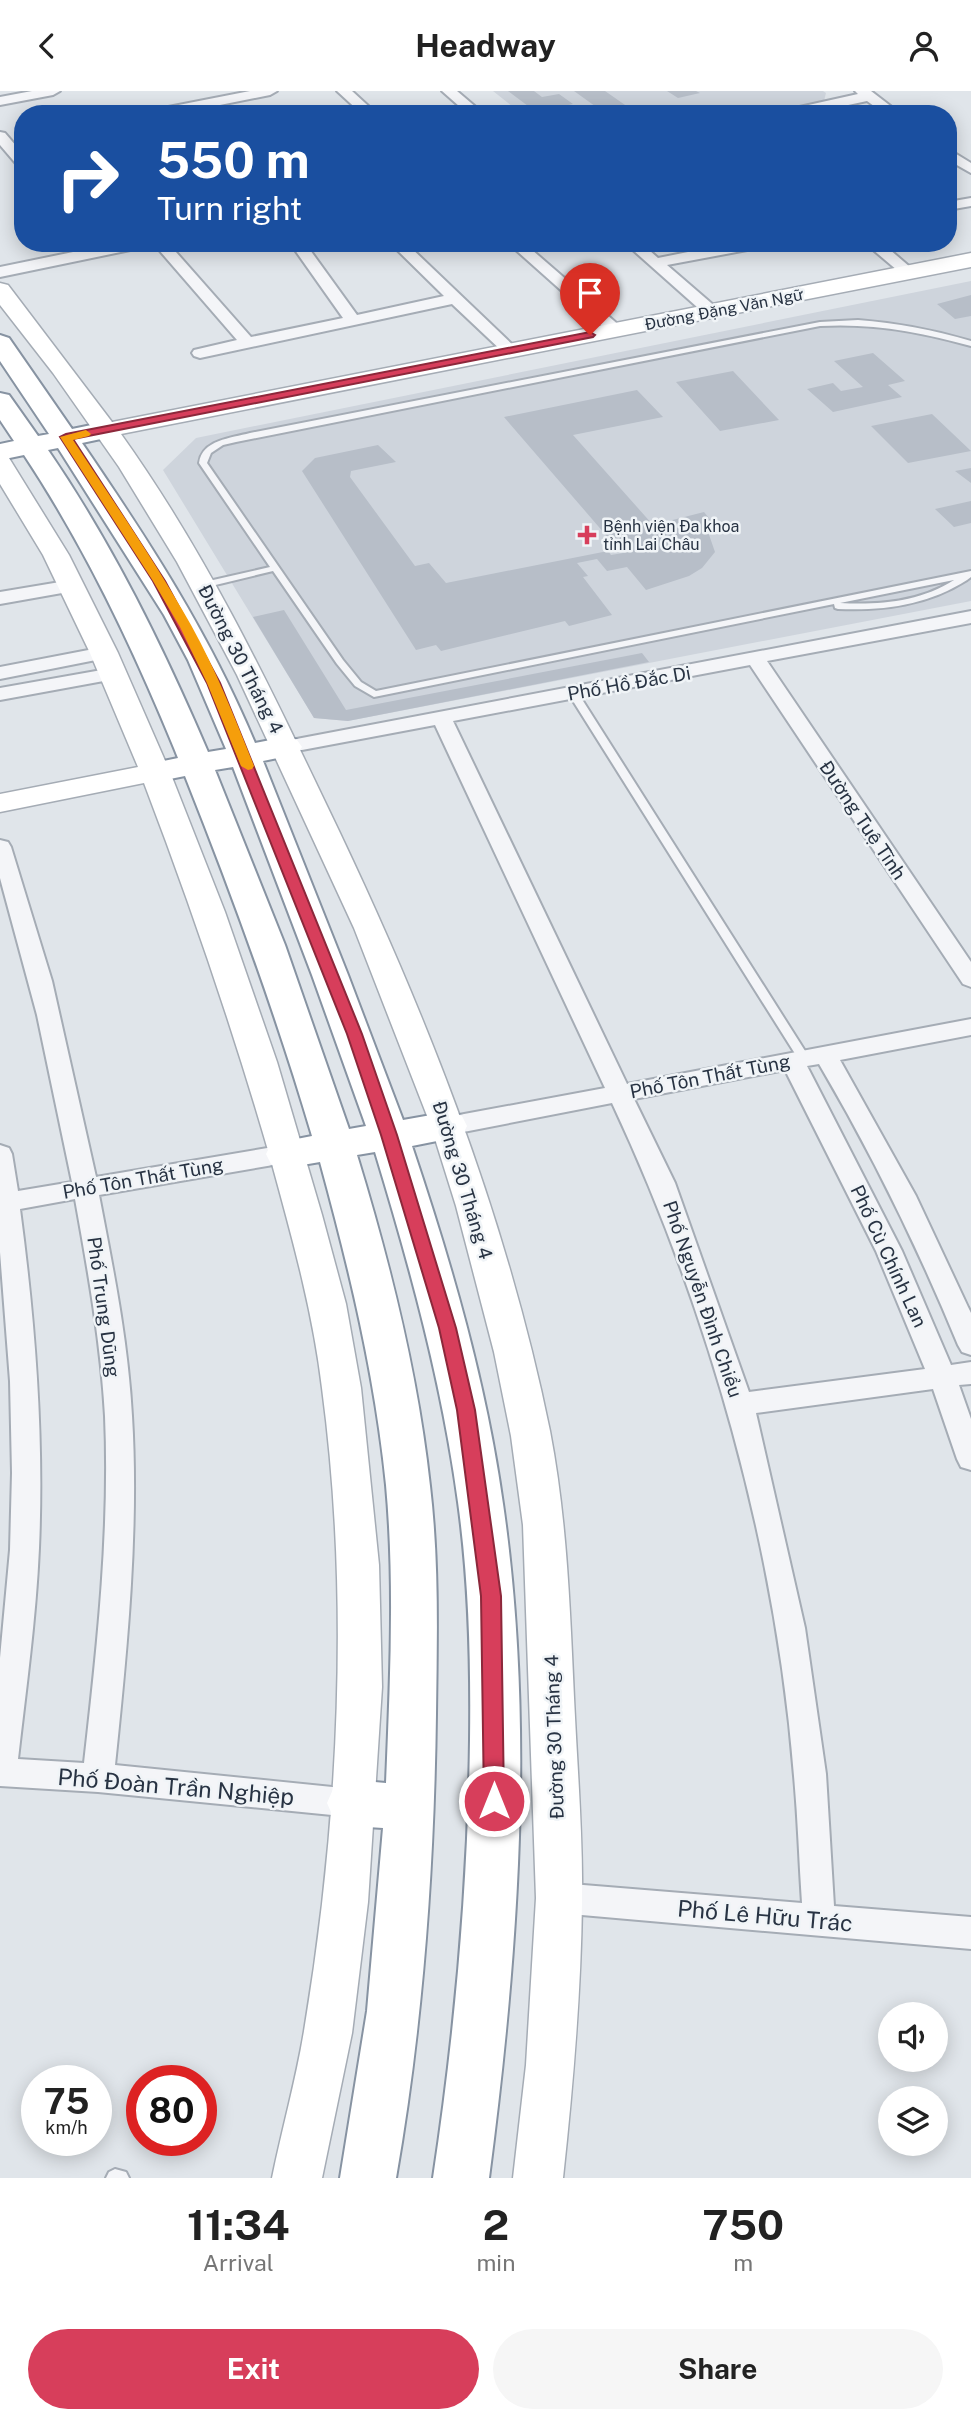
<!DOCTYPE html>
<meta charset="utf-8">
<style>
body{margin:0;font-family:"Public Sans",sans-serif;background:#f6f6f6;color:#222;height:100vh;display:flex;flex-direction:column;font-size:26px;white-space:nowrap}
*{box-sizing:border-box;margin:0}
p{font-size:23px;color:#767676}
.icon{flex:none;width:38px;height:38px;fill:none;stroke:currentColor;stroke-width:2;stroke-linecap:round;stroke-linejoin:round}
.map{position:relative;height:2087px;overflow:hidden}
.panel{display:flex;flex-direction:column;background:#fff;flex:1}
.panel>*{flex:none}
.guide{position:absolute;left:14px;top:14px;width:943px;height:147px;border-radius:28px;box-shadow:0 4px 18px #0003;background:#1a4fa0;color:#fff;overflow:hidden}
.buttons{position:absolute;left:878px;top:1911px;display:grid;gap:14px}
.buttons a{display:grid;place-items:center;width:70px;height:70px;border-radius:50%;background:#fff;box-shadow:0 4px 18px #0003;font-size:35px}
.speed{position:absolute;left:21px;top:1974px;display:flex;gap:14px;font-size:35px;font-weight:700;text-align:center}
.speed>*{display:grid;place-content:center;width:91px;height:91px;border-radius:50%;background:#fff;box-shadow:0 4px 18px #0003;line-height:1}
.speed small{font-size:18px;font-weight:400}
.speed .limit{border:10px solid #d22;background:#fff;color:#111}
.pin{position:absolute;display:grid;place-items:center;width:60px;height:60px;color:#fff;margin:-72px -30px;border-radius:50% 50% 50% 0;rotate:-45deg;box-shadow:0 0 7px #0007}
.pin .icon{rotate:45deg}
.me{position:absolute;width:77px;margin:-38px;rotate:0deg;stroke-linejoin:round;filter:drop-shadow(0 0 5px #0008)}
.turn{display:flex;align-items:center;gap:24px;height:147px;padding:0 28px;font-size:32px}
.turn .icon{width:91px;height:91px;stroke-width:2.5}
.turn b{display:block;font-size:49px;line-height:60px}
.eta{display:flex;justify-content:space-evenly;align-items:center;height:119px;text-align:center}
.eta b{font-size:42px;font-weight:700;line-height:49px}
.button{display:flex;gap:14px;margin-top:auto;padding:14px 28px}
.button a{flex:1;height:80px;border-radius:42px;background:#d73e5b;color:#fff;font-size:28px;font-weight:700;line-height:80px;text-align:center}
.button a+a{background:#f6f6f6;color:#222}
header{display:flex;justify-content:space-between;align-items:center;height:91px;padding:0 28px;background:#fff;font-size:32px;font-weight:700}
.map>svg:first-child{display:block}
</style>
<header><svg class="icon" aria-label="back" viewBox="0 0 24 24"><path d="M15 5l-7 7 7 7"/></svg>Headway<svg class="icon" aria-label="person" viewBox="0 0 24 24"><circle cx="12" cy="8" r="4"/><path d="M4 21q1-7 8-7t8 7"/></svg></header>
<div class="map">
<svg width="971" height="2087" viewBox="0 0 971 2087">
<rect width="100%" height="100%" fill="#e0e5ea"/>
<path fill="#ced4dc" d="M493 0H823L826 2 824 10 765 23H522Z
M971 190V510L348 630 314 627 163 379 196 347Z"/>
<path fill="#b7bec8" d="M508 0H534L542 6 559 3 573 13 536 21Z
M574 0H605L638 23H606Z
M667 0H696L700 2 678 7Z
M971 204V225L955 228 937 213Z
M873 262 905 290 888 294 902 306 833 321 807 298 833 292 841 300 863 296 834 270Z
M733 280 779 329 720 340 676 291Z
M637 299 663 326 573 344 653 434 704 421 717 437 707 438 715 461 702 477 689 485 646 499 627 476 607 480 597 468 577 472 588 485 583 486 612 524 569 535 565 530 441 560 436 554 416 559 302 380 315 367 378 354 396 371 351 380 350 386 415 475 429 472 446 492 608 460 611 464 629 461 625 455 617 457 504 326Z
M932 323 971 360 908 372 871 335Z
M971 377V392L955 380Z
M971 410V432L954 436 935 418Z
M284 519 346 619 642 562 649 571 348 630 314 627 253 526Z"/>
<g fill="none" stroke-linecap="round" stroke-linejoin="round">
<g stroke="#a5acb5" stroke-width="4">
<path id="lane" d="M858 229C897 232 934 239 971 250V255C920 241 873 232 820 235L236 351 223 354 211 362 207 372 343 569 361 591 376 600 971 480V486L967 489C928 514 884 520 838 518L835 517 834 513 374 606 355 595 337 573 273 480 203 497 198 494 200 492 270 476 199 372C202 349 231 347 250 342L820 231ZM954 489C920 511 879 514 840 512Z
M573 599 578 602 807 963 809 966 807 969H799L568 602Z
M115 2078 126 2081 129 2087H106L109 2081Z"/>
</g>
<g stroke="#a5acb5" stroke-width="4">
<path id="street" d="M32 0H60L53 4 0 14V6Z
M250 0H277L270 4 175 23H146L153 19Z
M337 0H352L377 23H362Z
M442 0H457L484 23H468Z
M855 0H871L901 23H885L867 10 806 23H779L786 19 858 3Z
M0 41 5 42 23 63V76L18 75 0 54Z
M948 58 971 72V82L948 69Z
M971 107V115L948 119V111Z
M117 152H147L140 157 0 186V176Z
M153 152H168L251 246 343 227 290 152H305L357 224 444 205 390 152H406L518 259 510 264 504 262 452 213 200 267 194 265 192 262 194 259 237 249Z
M508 152H524L621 236 623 239 621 242H609Z
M625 152H641L658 167 733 152H765L758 157 667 174 718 218 720 221 712 226 706 224Z
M865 152H882L917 182 909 187 904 185Z
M72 489 79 491 81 495 79 499 0 513V501Z
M971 520V532L767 570 971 871V896L963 893 750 574 453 630 627 993 971 928V944L840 969 916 1105 968 1216 971 1222V1264L962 1261 958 1254C918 1157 872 1063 819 973L807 975 902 1160 951 1274 971 1271V1293L959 1294 971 1328V1379L961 1376 957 1368 933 1298 756 1322 805 1537 826 1683 834 1815 971 1826V1858L559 1822 547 1818 543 1807 547 1796 559 1792 802 1812C799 1770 798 1727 794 1685 776 1457 709 1219 612 1012L448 1044 439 1041 436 1035 439 1029 448 1026 605 997 435 634 286 662 279 660 276 656 279 652 286 650ZM785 979 876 1160 925 1278 749 1301 675 1092 634 1008Z
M104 556 111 558 114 562 111 566 0 588V576Z
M113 577 123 583 120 587 0 609V597Z
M0 749 8 751 11 756 52 890 96 1086 285 1054 294 1057 297 1063 294 1069 285 1072 99 1104C113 1177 128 1250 132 1325 139 1439 127 1560 115 1674L352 1698 363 1702 368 1712 363 1722 352 1726 98 1701 0 1695V1567L10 1459 12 1382 10 1290 0 1161V1054L9 1057 12 1063 18 1100 72 1091 37 924 0 787ZM75 1108C88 1180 101 1253 105 1325 110 1440 97 1558 84 1672L18 1668C26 1598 36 1527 39 1457 44 1343 35 1230 20 1118Z"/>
</g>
<g stroke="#a5acb5" stroke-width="3">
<path id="secondary" d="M971 162V176L121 343C204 459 266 587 327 715 424 916 505 1120 550 1340 567 1428 570 1518 574 1607 577 1674 583 1743 582 1810 581 1903 573 1995 563 2087H513L526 1974 536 1807 523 1434 511 1345 494 1261 456 1115 431 1035 354 837 237 584 177 471 119 376 53 282 0 214V192L8 194 112 331Z
M0 365 9 367 69 464 118 562 170 681 225 821 277 971 322 1124 346 1213 361 1297 379 1474 382 1596 368 1811 352 1942 322 2087H272C282 2038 296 1989 304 1940 339 1731 350 1506 322 1297 313 1221 292 1146 272 1073 235 944 192 818 144 692L0 721V703L138 676 90 562 43 464 0 393Z"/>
</g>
<g stroke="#8793a2" stroke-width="4">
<path id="highway" d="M0 244 9 247 72 338 106 331 115 333 119 339 115 345 82 352C149 450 209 542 255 652L286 646 297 649 302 656 297 663 263 670 348 884 403 1029 448 1021 462 1025 467 1035 462 1045 412 1055C451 1171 486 1291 503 1413 535 1634 518 1867 489 2087H433C455 1942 468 1796 470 1649 471 1569 469 1490 458 1411 442 1292 410 1176 375 1061L357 1064C390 1172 418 1283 430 1395 439 1471 437 1547 436 1623 434 1779 423 1933 396 2087H340L367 1920 383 1737 352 1735 334 1728 327 1712 334 1696 352 1689 386 1692C390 1593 395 1492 386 1394 375 1284 349 1177 320 1071L285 1077 271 1073 266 1063 271 1053 312 1045C276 923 232 803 185 685L155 691 144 688 139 681 144 674 178 667 174 657C132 555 85 456 24 364L0 369V353L14 350 0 329V302L9 304 38 345 49 343 0 270ZM58 357 164 524 188 569 226 658 208 661C163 556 113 454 48 359ZM233 676 312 884 366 1035 349 1038 285 854 215 679Z"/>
</g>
<use href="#lane" fill="#f4f5f8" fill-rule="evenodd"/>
<use href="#street" fill="#f4f5f8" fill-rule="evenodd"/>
<use href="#secondary" fill="#fff" fill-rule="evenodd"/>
<use href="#highway" fill="#fff" fill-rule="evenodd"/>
</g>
<path fill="#d73e5b" stroke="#8c283b" stroke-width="2" d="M590 241 595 244 593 246 73 348 165 490 220 592 362 943 397 1044 456 1237 475 1319 501 1505 504 1710 501 1716 494 1719 487 1716 484 1710 481 1505 457 1319 439 1237 381 1044 347 943 207 592 153 490 60 346 66 343Z"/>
<path fill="#f59e0b" d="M86 339 91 343 89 345 73 349C113 410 155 470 191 534 216 579 235 627 254 675L252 678 248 679 241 675 207 592 180 536 153 490 60 346Z"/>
<path fill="#d73e5b" stroke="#f0f4f7" stroke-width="2.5" d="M583.5 433.5h7v7h7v7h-7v7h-7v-7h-7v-7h7z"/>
<g text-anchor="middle" stroke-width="5" stroke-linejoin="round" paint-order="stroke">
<g font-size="16" fill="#283343" stroke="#f0f4f7">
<text transform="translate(724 218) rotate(-11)" y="6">Đường Đặng Văn Ngữ</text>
</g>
<g font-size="16" fill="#283343" stroke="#f0f4f7" text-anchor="start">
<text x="603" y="441">Bệnh viện Đa khoa<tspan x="603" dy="18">tỉnh Lai Châu</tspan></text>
</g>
<g font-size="19" fill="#283343" stroke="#f0f4f7">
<text transform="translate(241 568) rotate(63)" y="7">Đường 30 Tháng 4</text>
<text transform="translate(629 592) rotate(-10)" y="7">Phố Hồ Đắc Di</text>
<text transform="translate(863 729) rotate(56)" y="7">Đường Tuệ Tĩnh</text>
<text transform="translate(710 985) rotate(-11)" y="7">Phố Tôn Thất Tùng</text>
<text transform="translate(143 1087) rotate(-10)" y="7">Phố Tôn Thất Tùng</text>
<text transform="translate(463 1089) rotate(73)" y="7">Đường 30 Tháng 4</text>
<text transform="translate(889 1165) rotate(65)" y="7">Phố Cù Chính Lan</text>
<text transform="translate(703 1208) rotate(71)" y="7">Phố Nguyễn Đình Chiểu</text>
<text transform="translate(104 1216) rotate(82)" y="7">Phố Trung Dũng</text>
<text transform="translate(554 1646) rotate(-92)" y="7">Đường 30 Tháng 4</text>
</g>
<g font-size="23" fill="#283343" stroke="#f0f4f7">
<text transform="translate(176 1696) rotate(5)" y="8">Phố Đoàn Trần Nghiệp</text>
<text transform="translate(765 1825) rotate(5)" y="8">Phố Lê Hữu Trác</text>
</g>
</g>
</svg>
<div class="buttons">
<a><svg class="icon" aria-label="sound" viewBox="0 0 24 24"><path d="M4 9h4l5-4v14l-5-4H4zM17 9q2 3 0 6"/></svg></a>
<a><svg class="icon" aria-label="layers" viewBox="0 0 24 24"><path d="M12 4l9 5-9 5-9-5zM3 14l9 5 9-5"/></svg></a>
</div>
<div class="speed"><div>75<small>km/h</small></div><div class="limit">80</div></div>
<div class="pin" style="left:590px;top:244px;background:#d93025"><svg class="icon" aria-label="arrive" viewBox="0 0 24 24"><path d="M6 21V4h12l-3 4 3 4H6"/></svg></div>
<svg class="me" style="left:494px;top:1710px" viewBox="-20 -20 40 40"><circle r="17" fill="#d73e5b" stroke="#fff" stroke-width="3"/><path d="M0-11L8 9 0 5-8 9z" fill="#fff"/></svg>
<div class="guide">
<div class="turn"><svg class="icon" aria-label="right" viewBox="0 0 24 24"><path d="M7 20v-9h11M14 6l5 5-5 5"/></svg><div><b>550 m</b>Turn right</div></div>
</div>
</div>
<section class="panel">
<div class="eta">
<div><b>11:34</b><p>Arrival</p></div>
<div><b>2</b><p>min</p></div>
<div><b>750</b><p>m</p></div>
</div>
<div class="button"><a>Exit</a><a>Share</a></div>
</section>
